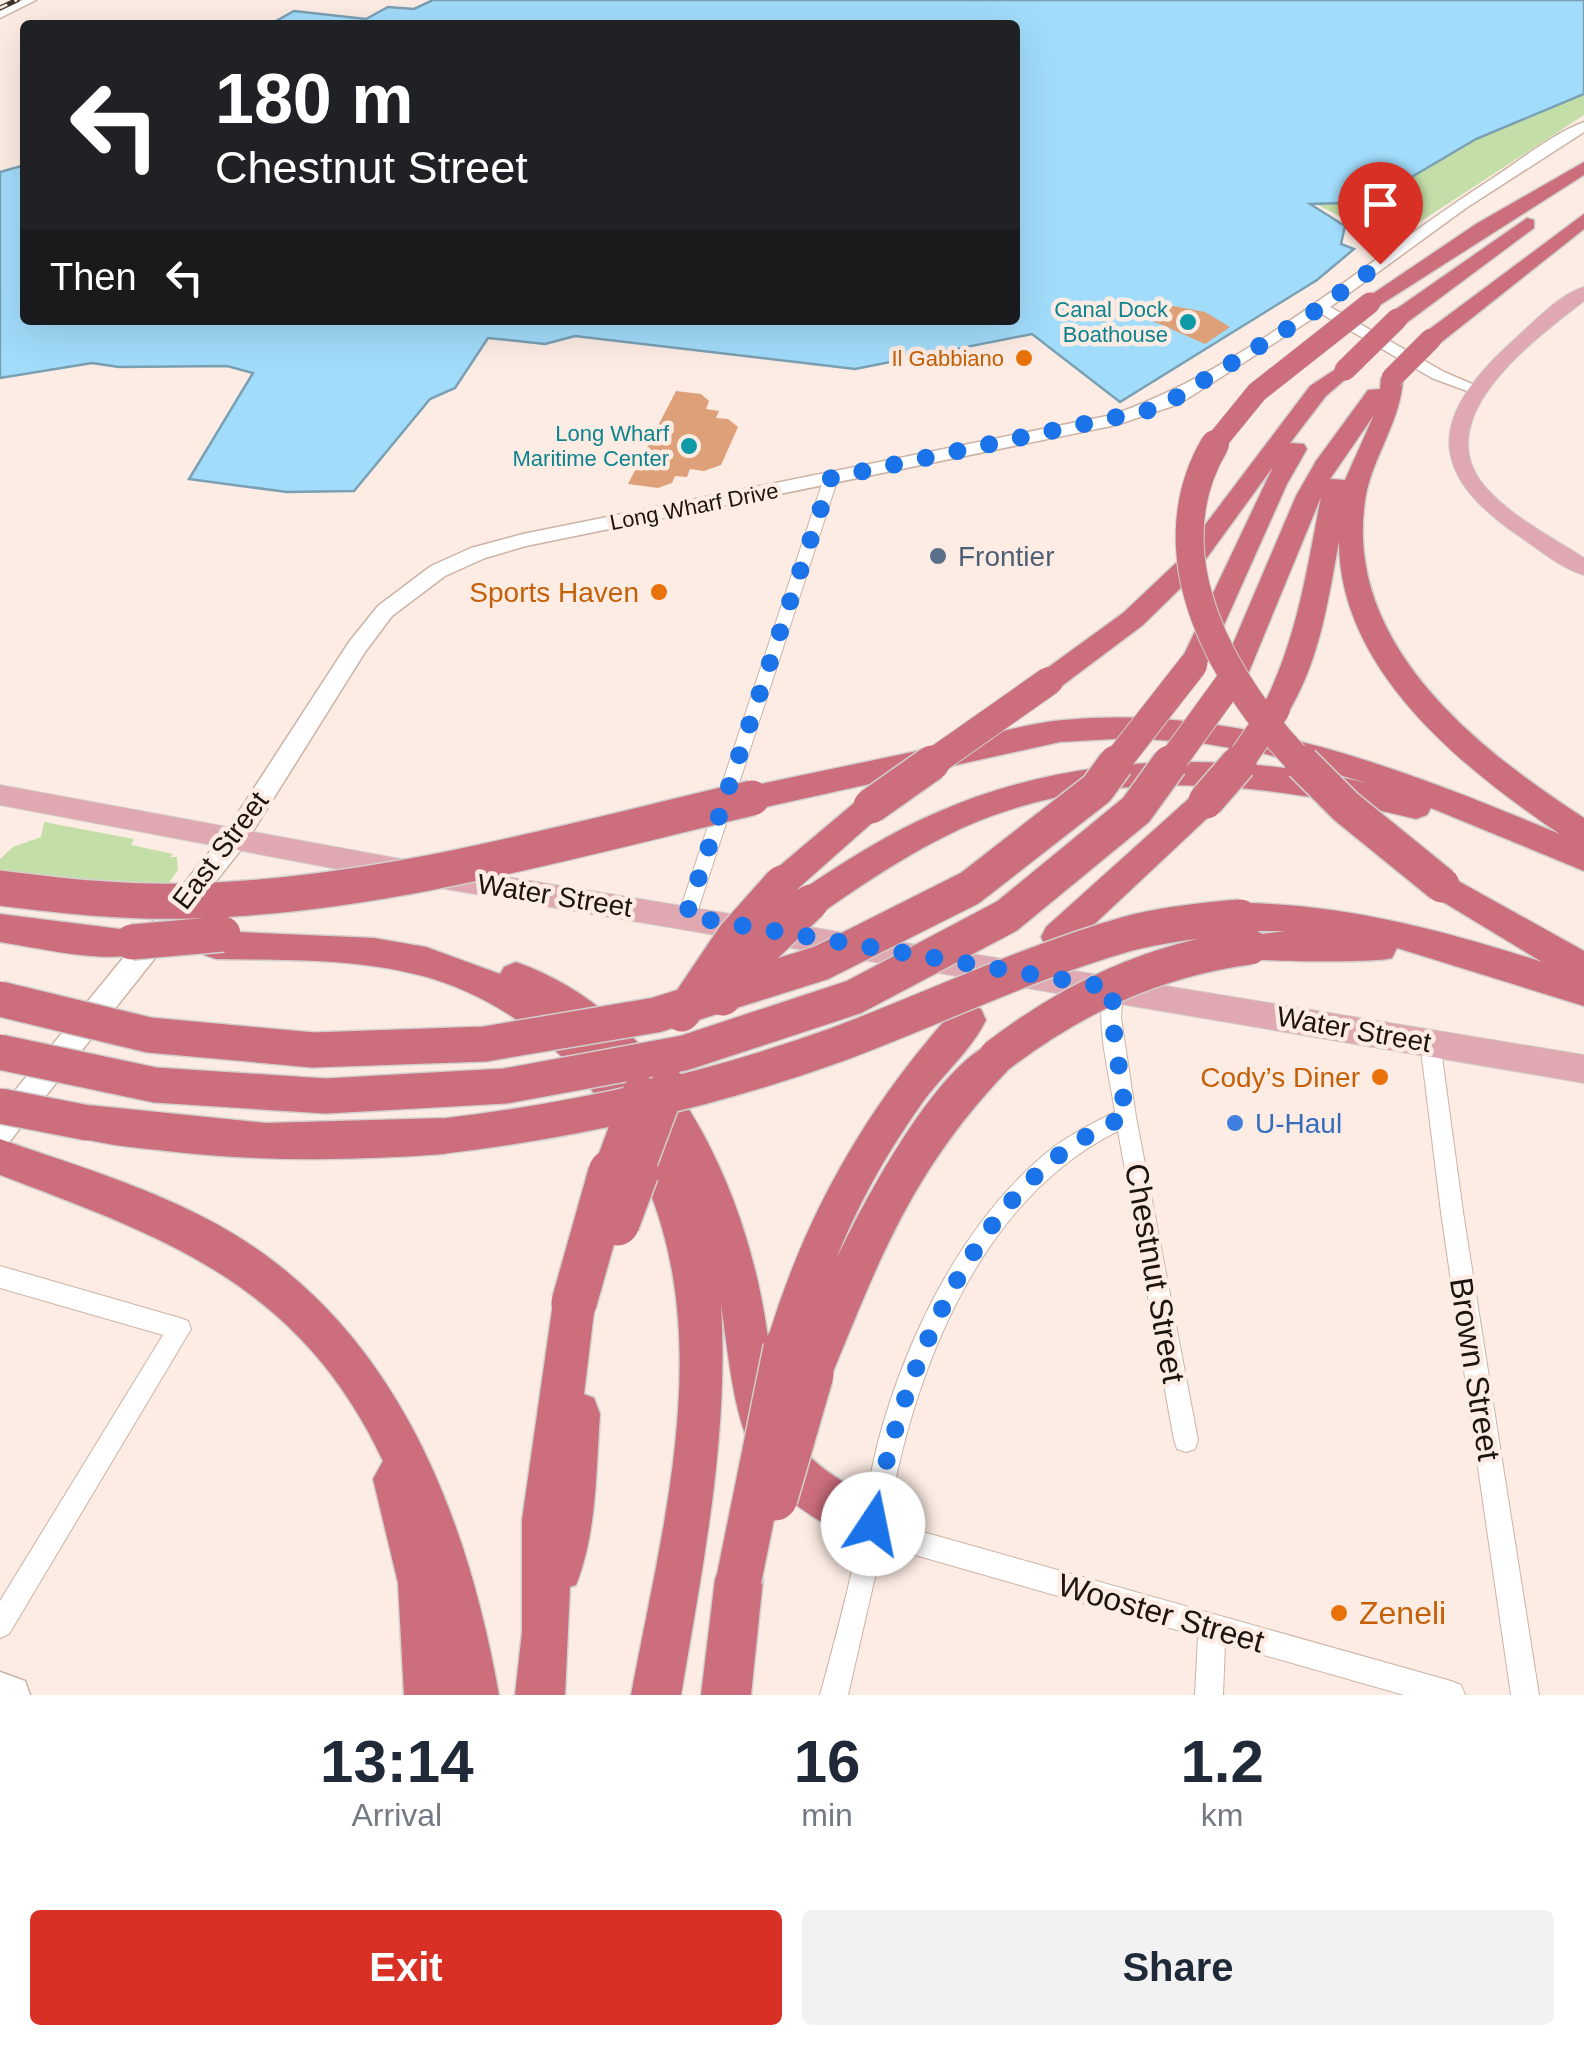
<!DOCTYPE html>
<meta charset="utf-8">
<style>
body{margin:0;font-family:Arial,sans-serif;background:#f2f2f3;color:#1f2937;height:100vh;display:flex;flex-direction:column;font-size:38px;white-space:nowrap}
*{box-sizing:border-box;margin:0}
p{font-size:32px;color:#747a83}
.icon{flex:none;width:55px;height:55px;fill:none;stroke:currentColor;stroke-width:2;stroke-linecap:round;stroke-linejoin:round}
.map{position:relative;height:1695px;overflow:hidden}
.drawer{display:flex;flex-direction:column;background:#fff;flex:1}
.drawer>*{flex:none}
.top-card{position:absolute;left:20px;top:20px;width:1000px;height:305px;border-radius:10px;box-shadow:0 10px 40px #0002;background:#202124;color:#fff;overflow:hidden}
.pin{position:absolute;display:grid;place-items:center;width:85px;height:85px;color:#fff;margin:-102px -42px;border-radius:50% 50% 50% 0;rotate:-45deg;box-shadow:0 0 10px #0007}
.pin .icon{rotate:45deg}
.me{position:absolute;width:110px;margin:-55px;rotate:11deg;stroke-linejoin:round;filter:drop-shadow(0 0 8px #0008)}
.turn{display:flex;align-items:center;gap:35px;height:210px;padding:0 30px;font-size:45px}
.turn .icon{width:130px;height:130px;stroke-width:2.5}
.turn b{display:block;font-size:70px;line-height:85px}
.then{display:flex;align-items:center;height:95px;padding:0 30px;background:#0003;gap:20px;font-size:38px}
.eta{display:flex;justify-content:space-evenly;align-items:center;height:170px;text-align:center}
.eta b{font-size:60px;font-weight:600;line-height:70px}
.action{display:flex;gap:20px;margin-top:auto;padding:20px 30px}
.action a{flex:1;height:115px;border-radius:10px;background:#d93025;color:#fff;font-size:40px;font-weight:600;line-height:115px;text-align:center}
.action a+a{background:#f2f2f3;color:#1f2937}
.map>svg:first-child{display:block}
</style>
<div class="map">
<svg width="1584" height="1695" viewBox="0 0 1584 1695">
<rect width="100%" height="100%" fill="#fcece3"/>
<path fill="#c4dea7" d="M1584 94V115L1389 242 1314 203 1378 202 1388 191 1476 139Z
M44 822 134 839 131 845 173 854 170 857H177L178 870 163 891 0 874V859L13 847 41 837Z"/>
<path fill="#a2dcfb" stroke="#7aa0b4" stroke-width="2.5" d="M433 0H1584V94L1476 139 1388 191 1379 202 1310 204 1345 226 1341 244 1354 249 1317 280 1120 402 1032 334 855 369 575 336 545 344 488 338 455 388 430 399 354 491 287 492 189 479 253 373 227 366 119 367 92 363 0 378V172L25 165V320H1015V25H269L294 11 366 19 388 7 414 9Z"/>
<path fill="#dea078" d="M1163 304 1205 312 1230 327 1205 344 1146 318 1156 312 1151 306Z
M676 391 701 394 709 401 706 409 719 411 716 418 728 419 738 427 721 465 704 471 690 469 687 477 675 476 672 483 658 488 628 484Z"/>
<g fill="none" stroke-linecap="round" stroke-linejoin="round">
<g stroke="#ccb3a5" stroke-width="2">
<path id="minor" d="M831 474 838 478 696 916 693 921H681L678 916 824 478Z
M1113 980 1120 982 1123 988 1121 1018 1136 1117 1198 1440 1195 1449 1186 1452 1177 1449 1174 1440 1118 1131C978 1200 913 1374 888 1518L909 1528 1451 1681 1461 1685 1465 1695H1404L1225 1644 1223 1695H1195L1198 1636 908 1553 883 1542 848 1695H820C832 1651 844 1607 854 1562 863 1522 868 1482 878 1442 905 1341 958 1231 1038 1160 1061 1139 1087 1126 1115 1112 1110 1076 1093 1017 1106 982Z
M1430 1033 1437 1036 1440 1042 1463 1212 1539 1695H1511L1441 1212 1420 1042 1423 1036Z
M0 1266 180 1318 188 1321 191 1329 9 1634 0 1638V1601L163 1335 0 1288Z"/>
</g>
<g stroke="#ccb3a5" stroke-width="3">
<path id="tertiary" d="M23 0H36L0 18V11Z
M1315 304H1325L1444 372 1486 390 1478 395 1432 378 1315 310Z"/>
</g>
<g stroke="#ccb3a5" stroke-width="3">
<path id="secondary" d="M1584 122V132L1466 208 1326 310 1179 404 1116 425 526 546 485 558 445 576 392 616 365 652 243 847 10 1141 0 1145V1109L225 833 349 642 378 606 431 566 471 548 523 534 1112 415C1251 367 1364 261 1487 182 1517 163 1550 135 1584 122Z
M0 1672 25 1681 30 1695H0Z"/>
</g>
<g stroke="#d2d0cf" stroke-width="2">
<path id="primary" d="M1584 287V301C1534 340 1423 420 1488 490 1515 519 1552 537 1584 558V575C1562 569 1538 549 1519 536 1419 468 1434 411 1517 337 1536 320 1560 294 1584 287Z
M0 785 422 863 1584 1055V1083L422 885 0 805Z"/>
</g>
<g stroke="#d2d0cf" stroke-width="3">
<path id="motorway" d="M1584 162V175L1377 307 1370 309 1359 303 1476 224Z
M1584 214V229L1439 344H1423L1420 339 1423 334Z
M1527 218 1534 220V228L1405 324H1389L1386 319 1389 314Z
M1345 363 1356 370 1326 396 1290 443 1304 444 1307 449 1287 484 1203 672H1183L1179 665 1273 467 1195 574 1143 625 1059 688H1039L1034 681 1039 674 1123 613 1177 562 1310 386Z
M1392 371 1403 378C1401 423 1371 458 1365 501 1344 645 1478 749 1584 818V871L1431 808 1427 815 1416 819C1267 782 1105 763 960 829 911 852 867 881 823 912L811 916 799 912 794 902 799 892C844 862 888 833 938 812 1072 753 1227 750 1367 783L1266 754 1201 743 1132 738 1060 742 752 810 741 806 736 798 741 790 752 786C821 771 890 757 960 742 993 734 1029 723 1063 720 1239 704 1401 768 1560 834 1462 768 1339 670 1339 541 1328 601 1320 660 1288 713L1278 716 1268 713 1263 706C1297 640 1307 569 1321 497L1246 679 1242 686H1222L1218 679 1296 496 1316 461 1368 390 1380 389 1381 378ZM1374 415 1345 480 1330 479Z
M1206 789 1217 793 1222 801 1217 809 1070 947 1058 951 1046 947 1041 937 1046 927 1195 793Z
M871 794 882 798 887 806 882 814 794 892 782 896 770 892 765 883 770 874 860 798Z
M1442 872 1584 951V1006L1397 948 1392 958C1379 963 1251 962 1238 957L1233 947 1238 937 1285 931H1240L1228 927 1223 917 1228 907 1240 903C1345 904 1442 930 1542 962L1430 894 1425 885 1430 876Z
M0 914 144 932 149 942 144 952C106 965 40 948 0 942Z
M216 931 374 938 426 947 500 974 504 967 516 962C669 1016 748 1188 768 1338 806 1213 867 1106 955 1009L968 1004 981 1009 986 1020C971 1051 940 1077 920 1106 886 1154 856 1207 835 1262 862 1205 936 1063 996 1041L1009 1045 1014 1057 1009 1069C910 1172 879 1261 826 1389L811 1396 796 1389 789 1374 792 1367 786 1369 771 1363C781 1428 797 1457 856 1489 875 1500 888 1504 896 1524L890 1541 873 1547C739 1492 739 1434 721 1304 729 1437 703 1564 681 1695H631C669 1492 733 1279 597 1097 554 1039 490 993 419 975 353 958 284 960 216 959L204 955 199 945 204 935Z
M88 1105 266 1123 444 1118 458 1123 463 1136 458 1149 444 1154C349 1161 253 1162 158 1150 130 1147 101 1145 74 1135L69 1123 74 1111Z
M0 1139C68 1163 140 1184 205 1218 388 1312 465 1503 499 1695H404L398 1583 373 1479 383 1461C300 1285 169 1239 0 1175Z
M574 1282 589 1288 595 1303 584 1394 594 1398 600 1414C596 1470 597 1533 576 1585L570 1587 565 1695H515L522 1632V1520L553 1303 559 1288Z
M739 1555 756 1562 763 1579 751 1695H701L715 1579 722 1562Z"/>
</g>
<use href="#minor" fill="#fff" fill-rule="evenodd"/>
<use href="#tertiary" fill="#fff" fill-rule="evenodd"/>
<use href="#secondary" fill="#fff" fill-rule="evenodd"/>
<use href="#primary" fill="#e0a8b0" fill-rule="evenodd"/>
<use href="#motorway" fill="#cc6e7c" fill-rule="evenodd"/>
<g stroke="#3d332d" stroke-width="5">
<path id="rail" d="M0 8 17 0"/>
</g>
<use href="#rail" stroke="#fcece3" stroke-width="2.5" stroke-dasharray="8" stroke-linecap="butt"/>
<g stroke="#d2d0cf" stroke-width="22" stroke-linecap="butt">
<path id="motorway-bridge-far3" d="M1345 370 1397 319
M1392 378 1431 339
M1213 446 1257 392 1370 303"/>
</g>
<g stroke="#d2d0cf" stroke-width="30" stroke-linecap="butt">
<path id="motorway-bridge-far2" d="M1215 444C1149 555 1224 685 1304 766
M928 766 1049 681
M1114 766 1193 665
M1169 766 1232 679
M1237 766 1276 709"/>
</g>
<g stroke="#d2d0cf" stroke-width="38" stroke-linecap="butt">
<path id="motorway-bridge-far1" d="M1302 763 1346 807 1442 885
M1206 801 1239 763
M871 806 932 763
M0 888C63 896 126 903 190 901 381 896 568 841 752 798
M132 942 223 934
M723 998 762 949 811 902
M0 999 149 1035 313 1050 485 1044 656 1015 821 963 970 888 1097 789 1116 763
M682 1014 734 937 782 883
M0 1052 155 1085 326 1096 505 1086 684 1053 854 997 1007 916 1136 810 1170 763
M996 1057C1073 998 1153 960 1250 947
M0 1106 88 1123
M444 1136C579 1120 708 1091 836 1045 933 1009 1028 962 1127 934 1164 924 1202 920 1240 917
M610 1174 640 1093
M635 1174 668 1086"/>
</g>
<g stroke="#d2d0cf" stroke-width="48" stroke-linecap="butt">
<path id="motorway-bridge" d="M617 1223 636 1172
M574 1303 611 1172
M775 1498 811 1374
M739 1579 786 1348"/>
</g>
<use href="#motorway-bridge-far3" stroke="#cc6e7c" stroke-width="21"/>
<use href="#motorway-bridge-far2" stroke="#cc6e7c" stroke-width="28"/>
<use href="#motorway-bridge-far1" stroke="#cc6e7c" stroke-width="35"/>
<use href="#motorway-bridge" stroke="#cc6e7c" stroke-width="45"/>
</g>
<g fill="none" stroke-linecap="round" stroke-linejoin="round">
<path stroke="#1a73e8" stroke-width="18" stroke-dasharray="0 32.4" d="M873 1524C898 1380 977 1173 1126 1117L1112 1018 1113 988 686 916 831 478 1159 408 1308 316 1380 264"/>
</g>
<g fill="#0f9aa8" stroke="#fcece3" stroke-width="4">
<circle cx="1188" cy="322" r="10"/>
<circle cx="689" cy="446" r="10"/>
</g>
<g fill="#e8710a" stroke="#fcece3" stroke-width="4">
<circle cx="1024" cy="358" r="10"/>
<circle cx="659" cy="592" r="10"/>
<circle cx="1380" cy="1077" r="10"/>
<circle cx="1339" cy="1613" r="10"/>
</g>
<circle fill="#5c6f8a" stroke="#fcece3" stroke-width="4" cx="938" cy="556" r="10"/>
<circle fill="#3f7fe0" stroke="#fcece3" stroke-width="4" cx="1235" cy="1123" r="10"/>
<g text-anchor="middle" stroke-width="9" stroke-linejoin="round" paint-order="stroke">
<g font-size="22" fill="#0d838f" stroke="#fcece3" text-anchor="end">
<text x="1168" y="317">Canal Dock<tspan x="1168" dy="25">Boathouse</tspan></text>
<text x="669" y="441">Long Wharf<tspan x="669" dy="25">Maritime Center</tspan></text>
</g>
<g font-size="22" fill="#c56008" stroke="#fcece3" text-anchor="end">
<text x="1004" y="366">Il Gabbiano</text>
</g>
<g font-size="22" fill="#1d140f" stroke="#fcece3">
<text transform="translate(694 506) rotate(-11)" y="8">Long Wharf Drive</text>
</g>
<g font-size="28" fill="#4e5e75" stroke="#fcece3" text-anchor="start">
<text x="958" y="566">Frontier</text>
</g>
<g font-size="28" fill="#c56008" stroke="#fcece3" text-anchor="end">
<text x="639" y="602">Sports Haven</text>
<text x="1360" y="1087">Cody’s Diner</text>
</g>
<g font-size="28" fill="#1d140f" stroke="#fcece3">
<text transform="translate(220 850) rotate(-53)" y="10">East Street</text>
<text transform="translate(555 895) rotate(9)" y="10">Water Street</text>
<text transform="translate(1354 1029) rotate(10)" y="10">Water Street</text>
</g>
<g font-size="28" fill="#366cbe" stroke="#fcece3" text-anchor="start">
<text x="1255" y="1133">U-Haul</text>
</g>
<g font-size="32" fill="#1d140f" stroke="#fcece3">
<text transform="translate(1155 1273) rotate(80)" y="11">Chestnut Street</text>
<text transform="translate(1475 1369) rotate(81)" y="11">Brown Street</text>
<text transform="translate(1161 1613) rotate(16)" y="11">Wooster Street</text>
</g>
<g font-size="32" fill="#c56008" stroke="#fcece3" text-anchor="start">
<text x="1359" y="1624">Zeneli</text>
</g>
</g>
</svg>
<div class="pin" style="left:1380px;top:264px;background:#d93025"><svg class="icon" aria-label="arrive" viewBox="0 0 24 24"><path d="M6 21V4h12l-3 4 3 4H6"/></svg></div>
<svg class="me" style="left:873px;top:1524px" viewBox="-20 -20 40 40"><circle r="19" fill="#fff"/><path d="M0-13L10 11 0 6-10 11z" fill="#1a73e8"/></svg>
<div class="top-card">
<div class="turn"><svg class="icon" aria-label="left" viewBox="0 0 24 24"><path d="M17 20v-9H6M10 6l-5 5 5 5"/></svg><div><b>180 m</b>Chestnut Street</div></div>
<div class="then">Then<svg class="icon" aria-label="left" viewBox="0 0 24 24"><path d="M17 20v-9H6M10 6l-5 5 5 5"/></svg></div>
</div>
</div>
<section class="drawer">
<div class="eta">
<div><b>13:14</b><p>Arrival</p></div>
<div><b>16</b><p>min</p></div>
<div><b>1.2</b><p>km</p></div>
</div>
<div class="action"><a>Exit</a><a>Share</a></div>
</section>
